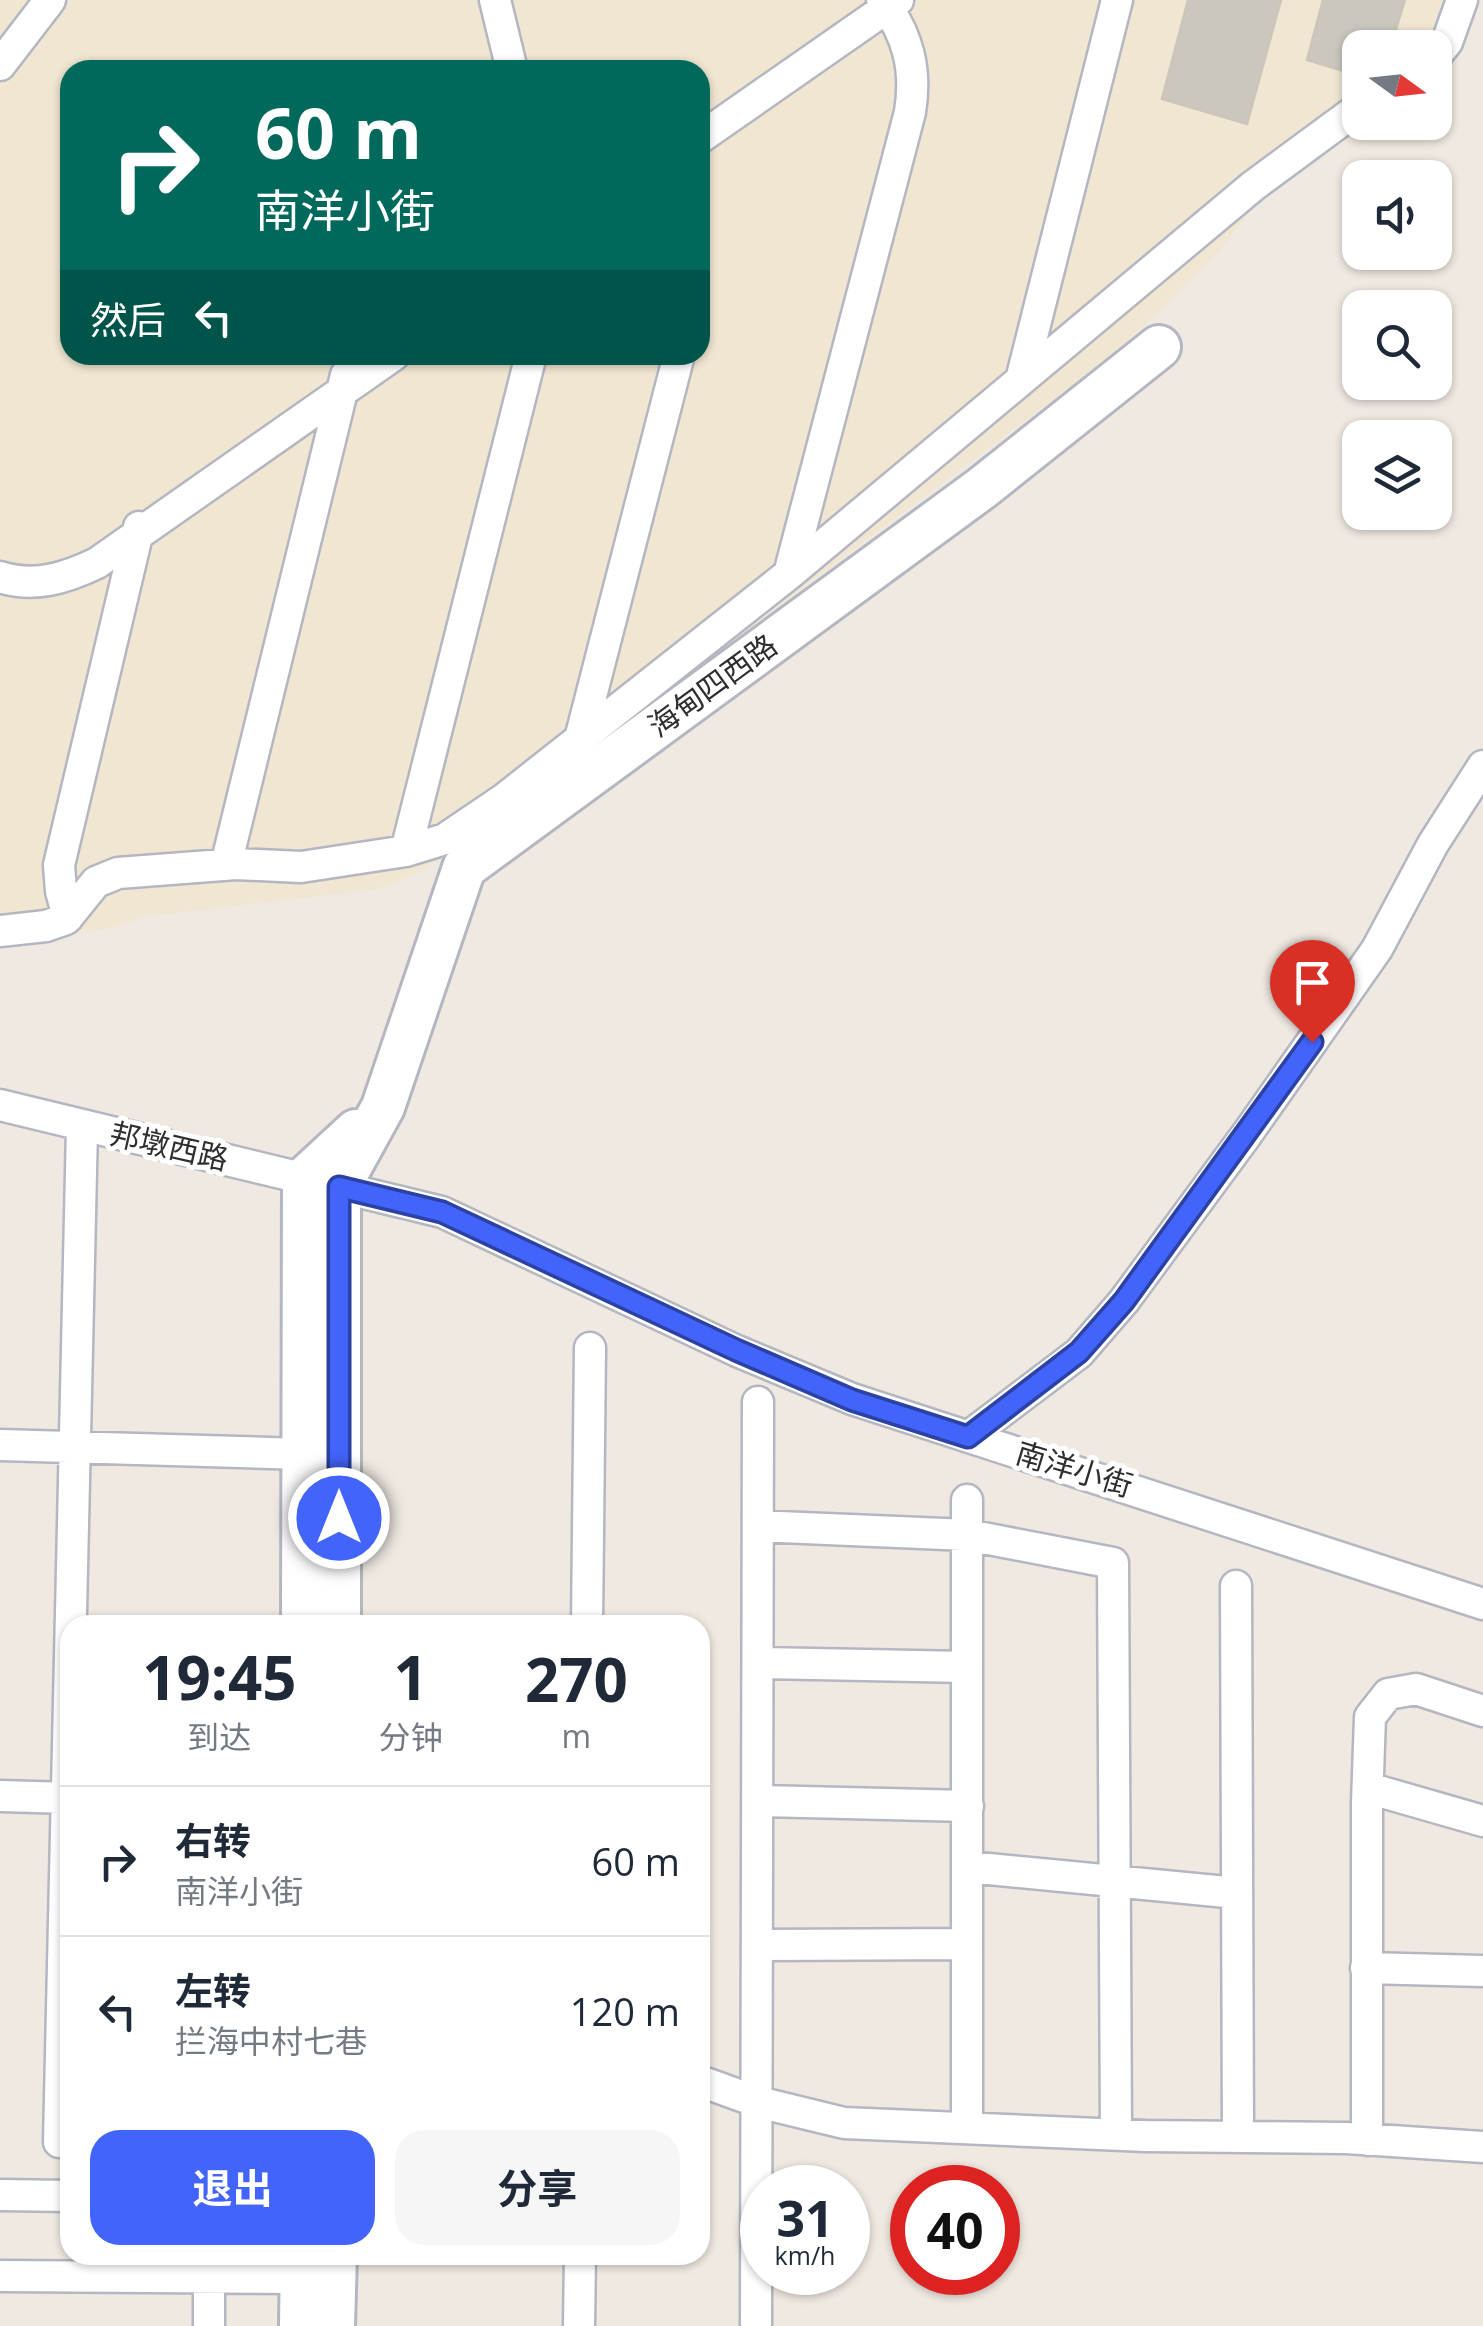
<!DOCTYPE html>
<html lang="zh">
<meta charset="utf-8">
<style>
body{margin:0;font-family:"Open Sans","Noto Sans SC",sans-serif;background:#f6f6f7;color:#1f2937;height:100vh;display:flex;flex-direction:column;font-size:38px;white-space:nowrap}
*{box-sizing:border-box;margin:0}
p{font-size:32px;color:#747a83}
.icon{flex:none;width:55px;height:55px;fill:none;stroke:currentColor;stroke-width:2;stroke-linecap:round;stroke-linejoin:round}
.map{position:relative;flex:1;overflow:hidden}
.sheet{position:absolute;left:60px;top:1615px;width:650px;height:650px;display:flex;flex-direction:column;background:#fff;border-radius:30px;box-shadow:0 2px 8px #0004}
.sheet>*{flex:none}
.guide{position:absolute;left:60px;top:60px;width:650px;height:305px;border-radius:30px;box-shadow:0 2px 8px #0004;background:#00695c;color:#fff;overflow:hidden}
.needle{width:65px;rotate:105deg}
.tools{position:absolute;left:1342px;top:30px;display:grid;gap:20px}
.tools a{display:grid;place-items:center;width:110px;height:110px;border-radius:20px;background:#fff;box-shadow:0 2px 8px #0004;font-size:50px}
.speed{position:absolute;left:740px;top:2165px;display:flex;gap:20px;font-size:50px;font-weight:700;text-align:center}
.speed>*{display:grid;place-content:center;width:130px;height:130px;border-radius:50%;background:#fff;box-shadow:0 2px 8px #0004;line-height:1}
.speed small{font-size:25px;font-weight:400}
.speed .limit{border:15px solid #d22;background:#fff;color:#111}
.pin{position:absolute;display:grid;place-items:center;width:85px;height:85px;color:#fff;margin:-102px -42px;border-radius:50% 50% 50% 0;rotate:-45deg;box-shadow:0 0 10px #0007}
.pin .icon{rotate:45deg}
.me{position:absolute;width:110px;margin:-55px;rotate:0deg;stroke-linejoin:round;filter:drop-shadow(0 0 8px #0008)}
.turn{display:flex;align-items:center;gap:35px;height:210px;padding:0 30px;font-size:45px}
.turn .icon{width:130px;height:130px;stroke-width:2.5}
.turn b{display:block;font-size:70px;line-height:85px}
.then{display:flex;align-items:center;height:95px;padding:0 30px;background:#0003;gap:20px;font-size:38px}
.eta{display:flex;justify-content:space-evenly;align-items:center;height:170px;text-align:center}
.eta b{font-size:60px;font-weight:700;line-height:70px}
.button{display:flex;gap:20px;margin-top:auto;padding:20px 30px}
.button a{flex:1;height:115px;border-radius:30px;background:#4264fb;color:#fff;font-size:40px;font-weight:700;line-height:115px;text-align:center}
.button a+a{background:#f6f6f7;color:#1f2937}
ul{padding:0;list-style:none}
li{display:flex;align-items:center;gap:30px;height:150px;padding:0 30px;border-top:2px solid #e0e1e3}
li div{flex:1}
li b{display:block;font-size:38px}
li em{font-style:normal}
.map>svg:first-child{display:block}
</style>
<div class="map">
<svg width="1483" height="2326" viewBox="0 0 1483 2326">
<rect width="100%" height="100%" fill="#efe9e1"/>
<path fill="#f0e6d1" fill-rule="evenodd" d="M0 0H1474L1457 49 1435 74V48H1360V121L1260 200 1219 251 1154 317 1091 371 442 859 413 875 379 889 142 917 116 927 0 945ZM70 70H700V355H70Z"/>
<path fill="#cbc7bf" stroke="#cbc5ba" stroke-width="2.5" d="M1188 0H1281L1247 124 1162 99Z
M1323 0H1405L1390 48H1360V76L1307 60Z"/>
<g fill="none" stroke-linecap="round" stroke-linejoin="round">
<g stroke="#b4b7c1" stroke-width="35">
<path id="street" d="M495 0 512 70
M1435 57 1447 42 1462 0
M0 65 50 0
M700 138 898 0
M1021 380 1117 0
M789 574 910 112C917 69 908 35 882 0
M0 577C35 588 66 578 97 563L394 355
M580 739 679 355
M406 851 531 355
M226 865 346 375
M68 917 61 891 59 865 139 527
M0 931 46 926 66 919 96 882 118 873 236 864 301 867 406 851 445 839 504 799 789 574 1253 186 1360 107
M0 1105 442 1212 737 1351 852 1399 1483 1604
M968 1437 1079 1353 1124 1301 1247 1134 1377 949 1433 844 1483 766
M0 1445 303 1454
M967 1500V2126
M758 1526 968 1535 1113 1563 1116 2134
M1236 1586 1238 2137
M587 1625 590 1348
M758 1663 967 1667
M1368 1788 1483 1821
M0 1796 70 1798
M758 1801 968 1806
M968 1867 1237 1893
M758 1945 967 1944
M1366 1968 1483 1971
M700 2081 758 2102 844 2123 1146 2136 1346 2138 1483 2147
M1367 2140V1803L1370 1717 1388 1694 1416 1689 1483 1711
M59 2142 82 1127
M0 2195 70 2196
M0 2276 301 2278
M209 2278V2326
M579 2326 580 2255
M756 2326 758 1402"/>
</g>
<g stroke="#b4b7c1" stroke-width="48">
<path id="secondary" d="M303 1625 304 1179 356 1131
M339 1625V1187L383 1107 464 868 982 488 1159 347
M301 2326 302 2255
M333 2326 335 2255"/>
</g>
<use href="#street" stroke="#fff" stroke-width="30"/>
<use href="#secondary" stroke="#fff" stroke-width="42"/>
</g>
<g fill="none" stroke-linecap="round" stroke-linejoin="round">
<g stroke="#2b41a3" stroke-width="25">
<path id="route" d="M339 1518V1187L442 1212 736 1350 852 1400 968 1437 1079 1352 1124 1301 1312 1042"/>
</g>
<use href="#route" stroke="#4264fb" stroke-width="18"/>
</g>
<g text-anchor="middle" stroke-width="10" stroke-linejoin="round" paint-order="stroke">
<g font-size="30" fill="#2e2e2e" stroke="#fff">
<text transform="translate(713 686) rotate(-36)" y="10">海甸四西路</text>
<text transform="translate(169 1147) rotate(13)" y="10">邦墩西路</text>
<text transform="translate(1074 1470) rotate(17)" y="10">南洋小街</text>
</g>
</g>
</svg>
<div class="tools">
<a><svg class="needle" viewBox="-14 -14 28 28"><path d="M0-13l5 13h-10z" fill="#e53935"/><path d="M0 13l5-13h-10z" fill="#747a83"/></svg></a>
<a><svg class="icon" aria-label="sound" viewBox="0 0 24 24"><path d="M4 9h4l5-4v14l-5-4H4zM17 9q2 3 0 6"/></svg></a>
<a><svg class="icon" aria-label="search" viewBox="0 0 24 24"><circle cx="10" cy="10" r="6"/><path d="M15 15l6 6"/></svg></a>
<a><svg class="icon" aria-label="layers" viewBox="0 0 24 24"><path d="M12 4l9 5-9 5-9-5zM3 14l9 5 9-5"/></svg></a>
</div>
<div class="speed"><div>31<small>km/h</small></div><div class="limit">40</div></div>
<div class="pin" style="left:1312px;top:1042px;background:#d93025"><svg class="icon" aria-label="arrive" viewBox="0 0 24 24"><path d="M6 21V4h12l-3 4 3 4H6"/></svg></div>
<svg class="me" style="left:339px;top:1518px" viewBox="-20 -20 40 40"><circle r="17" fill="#4264fb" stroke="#fff" stroke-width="3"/><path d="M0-11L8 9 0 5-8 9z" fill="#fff"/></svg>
<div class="guide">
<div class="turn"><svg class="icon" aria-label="right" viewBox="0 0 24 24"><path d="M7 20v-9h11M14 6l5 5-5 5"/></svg><div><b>60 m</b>南洋小街</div></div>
<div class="then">然后<svg class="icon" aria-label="left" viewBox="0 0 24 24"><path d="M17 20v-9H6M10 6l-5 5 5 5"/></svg></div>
</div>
<section class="sheet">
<div class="eta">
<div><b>19:45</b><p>到达</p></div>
<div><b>1</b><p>分钟</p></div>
<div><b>270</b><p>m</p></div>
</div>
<ul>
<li><svg class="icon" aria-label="right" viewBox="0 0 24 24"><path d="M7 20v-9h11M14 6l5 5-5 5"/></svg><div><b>右转</b><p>南洋小街</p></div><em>60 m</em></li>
<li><svg class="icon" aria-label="left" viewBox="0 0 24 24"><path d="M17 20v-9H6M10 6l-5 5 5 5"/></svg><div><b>左转</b><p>拦海中村七巷</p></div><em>120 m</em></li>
</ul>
<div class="button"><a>退出</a><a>分享</a></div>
</section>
</div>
